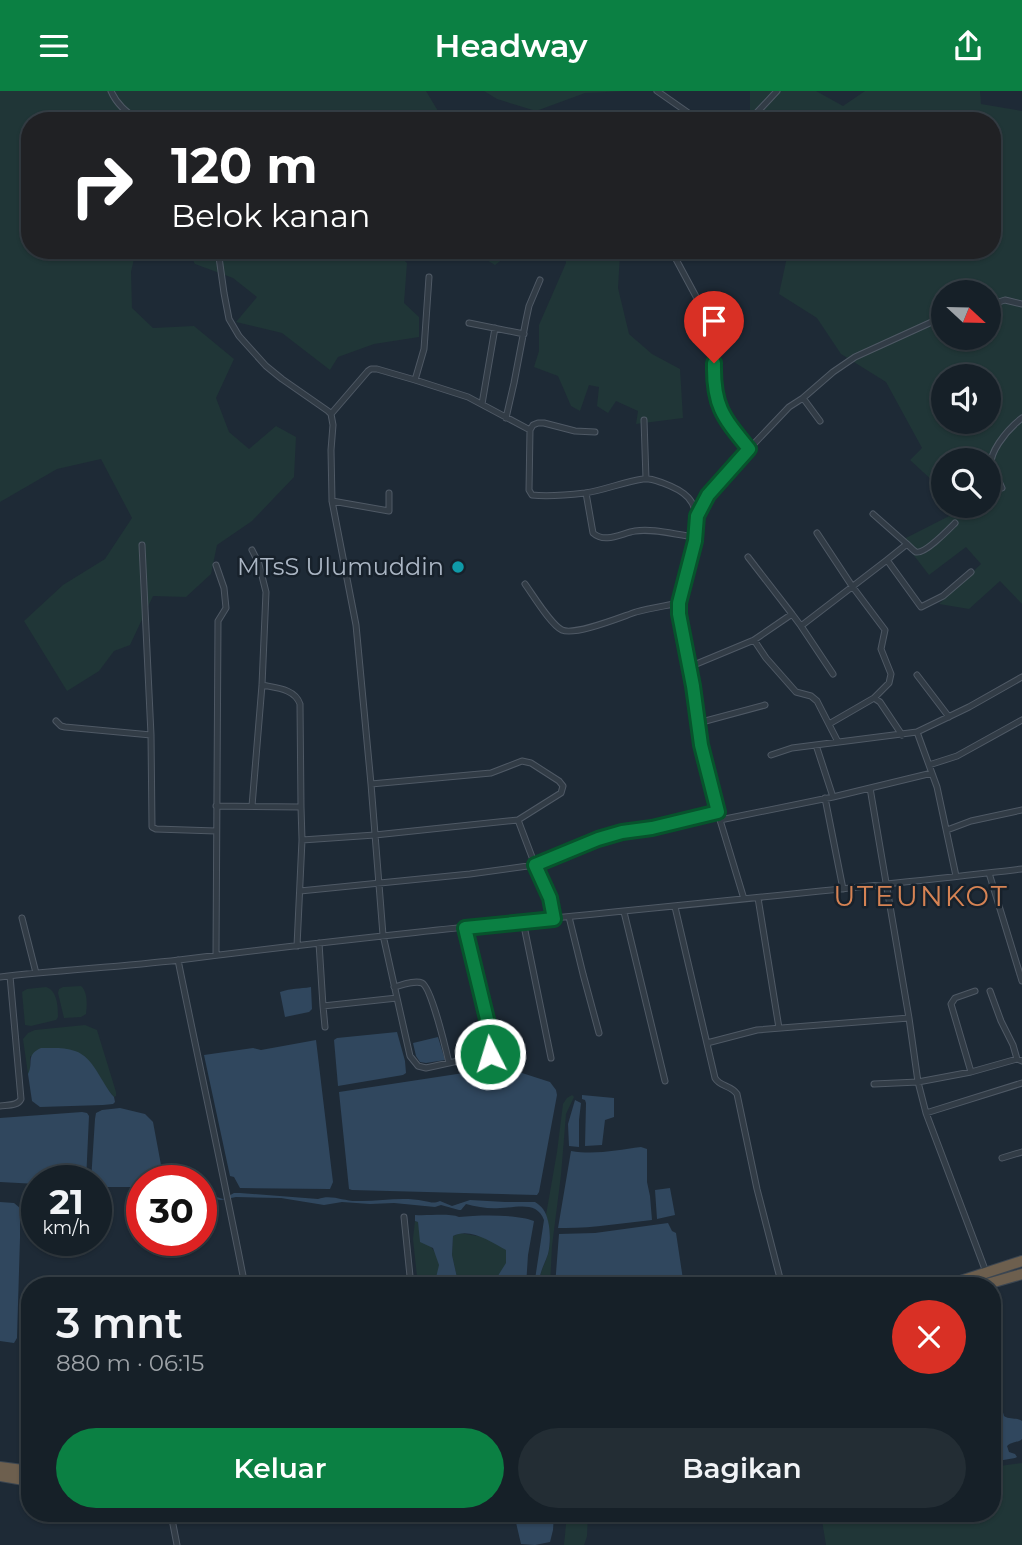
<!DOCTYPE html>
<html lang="id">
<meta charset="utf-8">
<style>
body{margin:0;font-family:Montserrat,sans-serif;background:#232d34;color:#f1f3f6;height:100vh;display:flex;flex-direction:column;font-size:26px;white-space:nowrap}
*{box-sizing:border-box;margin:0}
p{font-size:23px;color:#9ea3a8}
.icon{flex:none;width:38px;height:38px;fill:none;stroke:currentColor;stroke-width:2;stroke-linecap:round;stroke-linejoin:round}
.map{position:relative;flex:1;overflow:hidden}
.panel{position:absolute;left:21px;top:1186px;width:980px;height:245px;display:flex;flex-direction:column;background:#162028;border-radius:28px;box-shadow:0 2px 5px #0004,0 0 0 2px #353e45}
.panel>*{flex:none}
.hud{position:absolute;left:21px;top:21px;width:980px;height:147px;border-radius:28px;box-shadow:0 2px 5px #0004,0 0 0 2px #353e45;background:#202124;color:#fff;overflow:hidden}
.needle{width:46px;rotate:112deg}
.tools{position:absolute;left:931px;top:189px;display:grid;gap:14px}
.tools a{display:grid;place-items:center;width:70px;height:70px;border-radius:50%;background:#162028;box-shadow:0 2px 5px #0004,0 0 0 2px #353e45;font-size:35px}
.speed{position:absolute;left:21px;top:1074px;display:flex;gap:14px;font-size:35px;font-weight:700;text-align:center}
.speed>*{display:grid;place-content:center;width:91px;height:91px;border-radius:50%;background:#162028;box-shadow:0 2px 5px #0004,0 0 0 2px #353e45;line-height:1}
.speed small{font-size:18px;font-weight:400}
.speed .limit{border:10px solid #d22;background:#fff;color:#111}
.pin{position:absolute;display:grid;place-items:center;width:60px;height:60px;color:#fff;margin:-72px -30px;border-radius:50% 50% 50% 0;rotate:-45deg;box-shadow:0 0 7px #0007}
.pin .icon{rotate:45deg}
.me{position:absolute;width:77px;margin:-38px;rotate:355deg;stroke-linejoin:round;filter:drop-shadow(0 0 5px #0008)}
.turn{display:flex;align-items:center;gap:24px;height:147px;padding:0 35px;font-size:32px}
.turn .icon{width:91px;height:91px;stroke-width:2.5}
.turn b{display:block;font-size:49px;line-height:60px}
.round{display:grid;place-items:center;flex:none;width:74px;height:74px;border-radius:37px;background:#232d34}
.headline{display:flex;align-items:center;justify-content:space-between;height:119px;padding:0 35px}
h1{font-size:42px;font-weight:600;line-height:52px}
.action{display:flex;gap:14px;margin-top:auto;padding:14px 35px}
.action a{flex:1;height:80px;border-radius:42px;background:#0b8043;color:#fff;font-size:28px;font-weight:600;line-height:80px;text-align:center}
.action a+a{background:#232d34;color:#f1f3f6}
header{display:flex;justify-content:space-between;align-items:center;height:91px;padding:0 35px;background:#0b8043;color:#fff;font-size:32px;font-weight:600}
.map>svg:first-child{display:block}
</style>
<header><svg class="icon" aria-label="menu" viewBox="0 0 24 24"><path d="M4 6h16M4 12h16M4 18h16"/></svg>Headway<svg class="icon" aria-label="share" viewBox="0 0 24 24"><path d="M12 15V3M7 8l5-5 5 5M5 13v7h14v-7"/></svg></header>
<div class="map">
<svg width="1022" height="1454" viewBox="0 0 1022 1454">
<rect width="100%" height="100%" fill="#1e2a36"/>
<path fill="#203637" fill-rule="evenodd" d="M0 0H426L444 30H30V159H136L131 181 132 217 153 237 194 235 234 268 216 307 229 341 249 358 276 335 296 346 294 386 252 430 217 454 211 483 186 506 153 505 130 554 114 560 99 580 67 600 24 530 63 494 105 468 132 427 101 368 57 378 0 411Z
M484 0H628L585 2 536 20 497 8Z
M750 0H816L843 15 865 0H980L981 13 1022 20V513L1000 490 969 518 939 513 981 473 966 456 929 484 902 449 961 419 962 415H989V369H943V386L935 392 910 369 922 357 886 291 841 263 817 227 779 203 787 166 781 159H992V30H748L750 26ZM943 201H989V247H943ZM943 285H989V331H943Z
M187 159H394L407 172 404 212 419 226V246L374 253 338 266 330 279 282 242 236 231 257 206 233 187 195 173Z
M470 159H515L495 174Z
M564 159H624L620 163 618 197 629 243 652 263 680 278 683 327 636 333 638 320 616 310 608 322 597 315 599 296 589 294 580 320 571 315 558 285 534 276 539 260V234L566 172Z
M81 895C88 901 87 914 86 923L81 926 64 927 58 902 59 898 63 896Z
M46 896C57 899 58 915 58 926L56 929 31 935 25 934 22 901 27 898Z
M85 934 97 939 116 1001V1005L114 1006 104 994 30 965V981L28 983 23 948 28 942 35 939Z
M572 1004 574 1006 566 1023 561 1084 552 1155 550 1195H539C539 1181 544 1176 548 1163 551 1152 550 1135 546 1124L557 1061 563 1013 567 1007Z
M415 1130 418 1131C418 1145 436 1156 439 1172 440 1179 436 1188 434 1195H418L413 1148Z
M460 1142 483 1146 506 1158 507 1172 494 1191 488 1195H464L458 1192 452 1164 453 1145Z
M1022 1372V1454H826L821 1423H992V1376Z
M567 1423H588L587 1445 584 1454H564Z"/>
<path fill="#30475e" d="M311 896 312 918 309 921 285 926 280 901C292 897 299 898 311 896Z
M397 941 405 970 406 982 403 984 338 995 334 949 337 947Z
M438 946 445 969 426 972 420 971 416 965 413 952Z
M316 949 332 1083 333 1091 330 1098 240 1097 234 1086 230 1085 204 964 253 957 261 959Z
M41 957C52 957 65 956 75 960 94 966 101 992 114 1006L115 1011 113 1013 103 1014 40 1016 32 1010 28 983C34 972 25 964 41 957Z
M503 976 550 991 556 999 557 1004 539 1101 537 1104 352 1099 349 1098 339 1001Z
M582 1004 614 1007V1026L605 1029 602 1054 585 1055 586 1012 585 1009 582 1008Z
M575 1009 581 1012 579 1029V1056L569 1055 568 1033Z
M120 1017 145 1023 153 1031 164 1090H142V1096H96V1090H91L95 1028 96 1022 102 1019Z
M82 1021 87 1022 89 1025 86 1090H37V1093L0 1091V1027Z
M641 1056 647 1058V1091L650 1105 652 1129C621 1132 590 1138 558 1137L571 1060C595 1064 618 1059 641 1056Z
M670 1097 675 1124 657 1128 655 1099Z
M201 1101 223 1108 234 1102H240L318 1108C331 1103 343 1110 356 1110 379 1111 401 1105 424 1110 431 1111 433 1113 440 1110L452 1115 470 1109 505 1111H535C538 1113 541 1115 543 1118 551 1129 551 1151 548 1163 544 1175 539 1181 539 1195H534L544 1129C537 1109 515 1117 500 1117 489 1118 477 1116 466 1113L461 1119H459L441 1114 435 1116 394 1112 370 1113 342 1111 324 1114 281 1107 236 1106 221 1109 201 1106Z
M0 1111 14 1112 20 1117V1147L17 1247 14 1252 0 1250Z
M415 1124C428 1125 449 1122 459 1126 478 1124 517 1123 534 1130L528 1164 526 1195H488L494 1191 506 1172V1159C491 1151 470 1136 453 1145L452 1164 458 1191 464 1195H434L439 1174 433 1157 420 1151 418 1131 415 1130Z
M668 1132 672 1140 676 1142 684 1195H555L559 1143 595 1142Z
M998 1303 1004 1325C1010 1329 1016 1326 1022 1330V1348C1018 1352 1013 1350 1007 1355L1009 1361 1015 1363 1017 1366 1015 1367 992 1371V1304Z
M514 1423H554L553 1439 550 1451 535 1454 521 1453Z"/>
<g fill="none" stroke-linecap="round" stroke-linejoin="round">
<g stroke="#4f5965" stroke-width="7">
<path id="street" d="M111 0C117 14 127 21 139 30
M657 0 700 30
M749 30 777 0
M218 159 224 202 229 228 239 245 266 275 282 288 328 320 331 323 333 334 331 359 332 410 356 534 371 693 383 844 397 907 323 915 319 852
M671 159 714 239C717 254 714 268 714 284 714 317 729 333 749 358L708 404 697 425
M989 214 1005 209 1022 213
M469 232 524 243
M415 289 424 258 429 186
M803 307 833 281 855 266 934 230 943 227
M482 313 495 237
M331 323 368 280 371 278H377L415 289 468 306 530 339 529 399 532 404C549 406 568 404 585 402 605 399 623 391 643 388 650 387 657 390 663 392 685 400 697 409 697 434 696 465 679 493 679 523L693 595 701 654 720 729 744 808
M506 327 514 292 526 229 529 215 540 189
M644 329 646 388
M530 339 533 334 538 332H544L575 340 595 341
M749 358 789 316 803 307 820 330
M1002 397C1000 390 996 389 993 383 983 365 1009 337 1022 327
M586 402 593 442C605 453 622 442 635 440 654 437 676 444 696 446
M332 410 389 420V402
M873 423 907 453
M817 442 852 495 885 539 881 558 891 583 889 592 874 607
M142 454 151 644 152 736 156 738 216 740
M252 459 259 473 266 501 262 594 252 715
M748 466 792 523
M887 469 907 453C909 455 914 460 916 461 925 463 948 439 955 432
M216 474 224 497 226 517 218 530 216 863
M525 493C533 504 551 534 562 539 575 545 621 526 636 521 650 517 665 515 679 512
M801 535 833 583
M754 549 766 567 796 601 811 605 817 610 838 651
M689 576 754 549 792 523 801 535 887 469 921 516 943 505 971 481
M917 584 949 626
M262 594C277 597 295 598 300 613L301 716
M56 630 61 635 65 636 151 644
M698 632 765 614
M829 633 874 607 880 611 902 644
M917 641 969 616 1022 586
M816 654 833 706
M771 664 792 657 917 641 937 696 956 785
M929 674 957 665 1022 629
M870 697 909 927 918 991 926 1022 986 1181
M825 707 843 798
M216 715 301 716 302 749 297 855
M518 729 535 774 598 748 622 742 652 737 718 721
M720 729 833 706 932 682
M947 739 971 730 1022 719
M302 749 375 744 518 729 561 702 563 695 559 690 531 672 522 670 491 682 371 693
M989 782 1022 890
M300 800 470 783 535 774 550 807 554 828
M758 807 779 937
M675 816 715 987C720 996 731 994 737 1003L757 1098 782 1195
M624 821 665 990
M569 826 583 883 599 942
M22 827 36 882
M523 830 551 967
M178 869C200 978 224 1086 245 1195
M0 886C60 879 120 876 179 869 460 833 741 811 1022 778
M394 896C402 894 415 889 422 892 431 896 446 959 449 972
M990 900 1001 930 1013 954 1017 968
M397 907 410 965 418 975 426 977 490 963 493 959V953L465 837
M323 915 325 936
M707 952 757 939 909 927
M971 981 951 913 955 907 975 900
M874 993 918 991 971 981 1017 968 1022 970
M0 1015C8 1014 18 1015 21 1008L10 885
M926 1022 1022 992
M1002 1067 1022 1061
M404 1126 411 1195
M171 1423 177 1454"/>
</g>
<g stroke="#3c4651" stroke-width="12">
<path id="highway" d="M945 1195 1022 1170
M980 1195 1022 1183
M0 1376 30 1380
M0 1385 30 1390"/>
</g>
<use href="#street" stroke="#323c46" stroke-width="5"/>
<use href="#highway" stroke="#6d5f4e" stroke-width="10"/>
</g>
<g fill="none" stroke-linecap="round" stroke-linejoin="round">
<g stroke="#07532c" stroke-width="18">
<path id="route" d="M490 963 494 959 493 953 465 837 554 828 550 807 535 774 598 748 622 741 652 737 718 721 701 654 693 595 679 523V512L695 450 697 425 708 404 749 358C723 326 713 315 714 272"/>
</g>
<use href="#route" stroke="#0b8043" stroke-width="12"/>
</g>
<circle fill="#0f9aa8" stroke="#17212b" stroke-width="2.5" cx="458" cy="476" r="7"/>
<g text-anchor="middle" stroke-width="5" stroke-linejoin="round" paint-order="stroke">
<g font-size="24" fill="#abb6c4" stroke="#17212b" text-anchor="end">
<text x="444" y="484">MTsS Ulumuddin</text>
</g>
<g font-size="28" letter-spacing="2" fill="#d68354" stroke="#17212b">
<text x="921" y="815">UTEUNKOT</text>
</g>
</g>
</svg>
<div class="tools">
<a><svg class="needle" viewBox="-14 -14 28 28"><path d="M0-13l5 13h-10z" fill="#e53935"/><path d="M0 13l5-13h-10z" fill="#9ea3a8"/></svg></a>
<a><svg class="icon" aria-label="sound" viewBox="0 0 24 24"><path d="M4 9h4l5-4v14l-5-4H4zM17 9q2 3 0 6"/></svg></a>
<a><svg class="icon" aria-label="search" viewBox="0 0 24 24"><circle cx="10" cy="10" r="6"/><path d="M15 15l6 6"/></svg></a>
</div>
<div class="speed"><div>21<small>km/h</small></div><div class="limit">30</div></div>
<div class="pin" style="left:714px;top:272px;background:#d93025"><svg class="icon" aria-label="arrive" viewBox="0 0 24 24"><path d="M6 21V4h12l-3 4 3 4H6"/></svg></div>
<svg class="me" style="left:490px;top:963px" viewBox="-20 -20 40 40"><circle r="17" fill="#0b8043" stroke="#fff" stroke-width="3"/><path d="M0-11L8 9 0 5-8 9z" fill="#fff"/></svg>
<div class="hud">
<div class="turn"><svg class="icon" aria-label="right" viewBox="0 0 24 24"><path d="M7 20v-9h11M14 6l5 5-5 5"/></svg><div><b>120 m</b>Belok kanan</div></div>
</div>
<section class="panel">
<div class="headline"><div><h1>3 mnt</h1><p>880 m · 06:15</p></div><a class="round" style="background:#d93025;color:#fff"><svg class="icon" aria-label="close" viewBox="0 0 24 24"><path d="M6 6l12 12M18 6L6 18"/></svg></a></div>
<div class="action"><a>Keluar</a><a>Bagikan</a></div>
</section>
</div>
